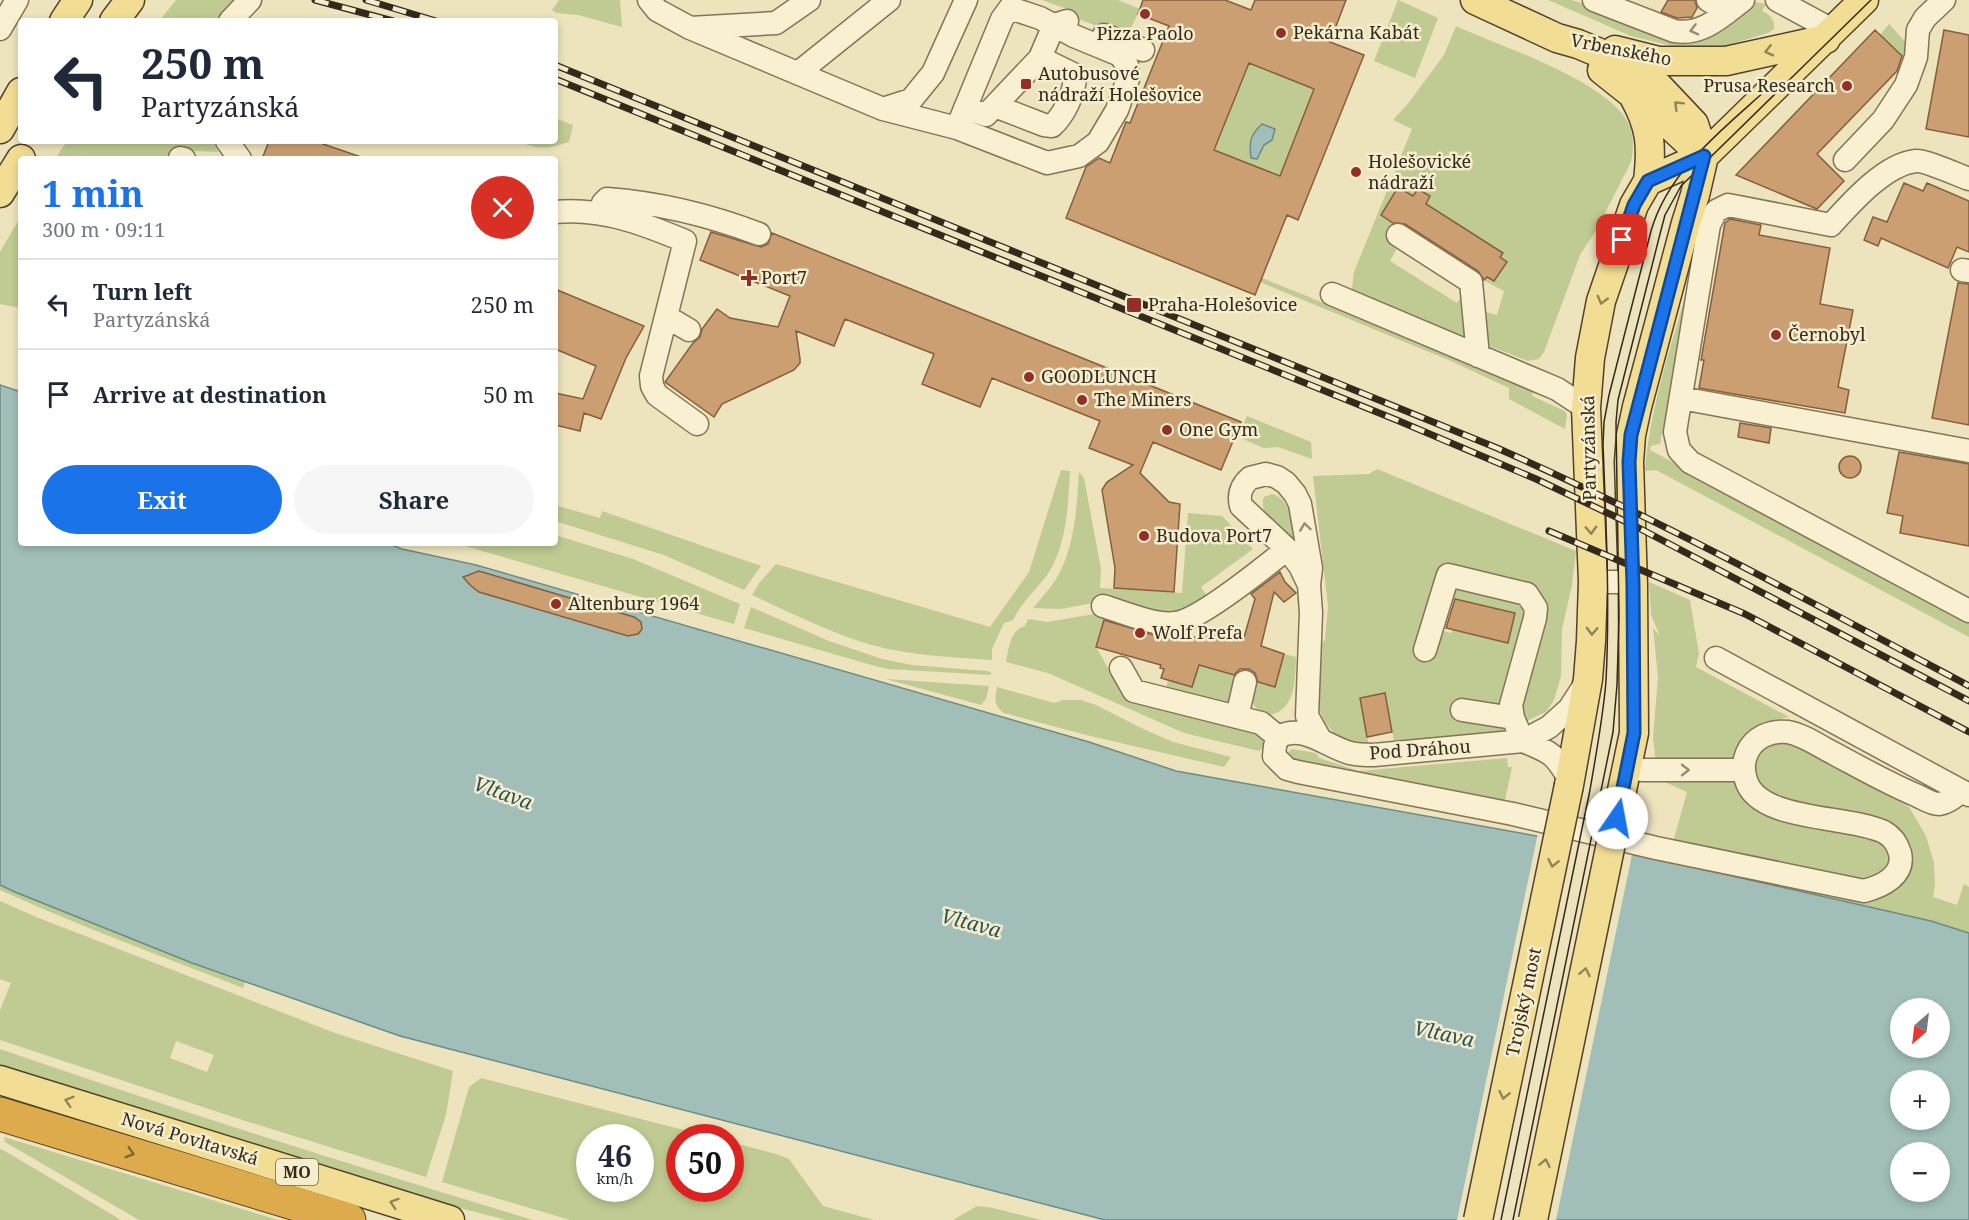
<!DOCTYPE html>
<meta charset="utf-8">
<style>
body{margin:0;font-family:"Noto Serif",serif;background:#f6f6f7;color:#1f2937;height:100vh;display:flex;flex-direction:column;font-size:22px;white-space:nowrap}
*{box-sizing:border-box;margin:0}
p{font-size:20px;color:#747a83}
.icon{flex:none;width:33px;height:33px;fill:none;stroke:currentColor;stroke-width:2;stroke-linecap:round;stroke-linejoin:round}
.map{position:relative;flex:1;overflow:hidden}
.side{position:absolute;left:18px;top:156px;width:540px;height:390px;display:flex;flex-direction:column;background:#fff;border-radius:6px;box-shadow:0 3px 9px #0003}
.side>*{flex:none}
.top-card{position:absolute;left:18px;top:18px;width:540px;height:126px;border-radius:6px;box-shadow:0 3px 9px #0003;background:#fff;color:#1f2937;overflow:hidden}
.needle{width:39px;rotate:208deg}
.fabs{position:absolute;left:1890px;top:998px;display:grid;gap:12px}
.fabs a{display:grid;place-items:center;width:60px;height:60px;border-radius:50%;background:#fff;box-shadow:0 3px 9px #0003;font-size:30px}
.speed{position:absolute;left:576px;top:1124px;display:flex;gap:12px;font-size:30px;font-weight:700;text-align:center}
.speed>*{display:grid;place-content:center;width:78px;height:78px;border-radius:50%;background:#fff;box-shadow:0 3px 9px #0003;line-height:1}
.speed small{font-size:15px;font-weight:400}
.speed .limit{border:9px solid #d22;background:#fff;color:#111}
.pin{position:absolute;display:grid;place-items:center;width:51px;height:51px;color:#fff;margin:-26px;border-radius:12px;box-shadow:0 3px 9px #0006}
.me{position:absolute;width:66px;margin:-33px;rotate:12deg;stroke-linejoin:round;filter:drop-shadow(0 0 4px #0008)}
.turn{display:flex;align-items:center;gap:21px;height:126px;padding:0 24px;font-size:27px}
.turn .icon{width:78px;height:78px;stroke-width:2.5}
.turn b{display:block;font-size:42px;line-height:51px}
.round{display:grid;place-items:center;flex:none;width:63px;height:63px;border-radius:32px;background:#f6f6f7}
.summary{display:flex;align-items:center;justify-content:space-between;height:102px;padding:0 24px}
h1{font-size:36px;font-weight:700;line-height:45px;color:#1a73e8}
.button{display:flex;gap:12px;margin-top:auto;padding:12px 24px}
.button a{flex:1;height:69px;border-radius:36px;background:#1a73e8;color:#fff;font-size:24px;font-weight:700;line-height:69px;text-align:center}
.button a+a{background:#f6f6f7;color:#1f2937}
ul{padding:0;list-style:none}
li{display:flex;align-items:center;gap:18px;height:90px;padding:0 24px;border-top:2px solid #e0e1e3}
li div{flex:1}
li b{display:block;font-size:22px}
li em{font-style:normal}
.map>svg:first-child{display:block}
</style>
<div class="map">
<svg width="1969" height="1220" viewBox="0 0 1969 1220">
<rect width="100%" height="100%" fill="#ede3bd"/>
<path fill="#bfcb92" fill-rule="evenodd" d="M176 0H234L216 21H159Z
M559 0H620L622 27 578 15 556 13 552 10Z
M1042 0H1118L1140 9 1132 26 1121 35 1065 14 1067 9Z
M1398 0 1438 18 1415 78 1374 61Z
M1548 0C1556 0 1564 0 1571 0 1610 9 1678 53 1717 34 1732 26 1741 11 1755 2L1766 4 1762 11C1770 14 1775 20 1774 29L1768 33 1721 47 1672 46 1631 36Z
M1889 24 1909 46 1907 61 1880 35Z
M1456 26C1498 46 1618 83 1631 130 1634 140 1633 153 1631 162L1598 227 1580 255 1544 352 1539 359 1528 361 1361 296 1352 289 1354 272 1412 129 1393 120 1410 101 1444 55ZM1398 187 1414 196 1419 189 1430 196 1426 204 1503 253 1500 257 1506 262 1494 281 1487 277 1485 281 1504 291 1497 315 1481 311 1464 293 1457 303 1390 261 1396 250 1393 243 1396 224 1381 215Z
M1249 63 1314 89 1280 176 1214 150Z
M555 118 573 125 569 142C548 149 539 150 518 141H555Z
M67 141H213L218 152 191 151 189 159H55Z
M21 216V308L0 304V252Z
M1262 278 1535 388 1532 396 1565 411 1567 415 1565 429 1509 399V388L1451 361 1260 282Z
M1692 283 1660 444 1651 446 1650 450 1969 619V637L1656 470 1645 471C1650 407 1671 347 1688 286Z
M1247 416 1311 442 1312 459 1278 447 1264 448 1238 437Z
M1377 469 1576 551 1572 585 1562 629 1561 676 1554 700 1546 712 1497 735 1395 746 1385 693 1360 698 1369 747C1342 746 1319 725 1317 697 1316 680 1319 662 1320 645L1325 640 1328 606 1313 476 1369 474ZM1450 598 1514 613 1508 643 1452 630 1451 633 1443 631Z
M1061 470 1070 471C1068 505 1067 546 1047 575 1036 590 1021 603 1013 620L1004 623 992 649V660C952 657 911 656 872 645 831 633 791 613 752 595L760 582 776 564 990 627 1029 572Z
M1079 472 1084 478 1101 569 1100 588 1182 593 1188 513 1222 516 1253 549 1201 587 1208 598 1175 616 1104 601 1061 609 1033 608C1042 597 1052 587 1059 574 1075 544 1077 505 1079 472Z
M1272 494C1289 497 1296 527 1295 542 1284 531 1256 514 1264 497Z
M555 505 600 518 602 511 761 566 744 590 664 555 555 521Z
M555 535 633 559 740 604 734 624 455 543H555Z
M1649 582 1690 600 1699 654 1696 667 1789 717 1764 722 1807 750 1909 807 1926 836 1934 863 1935 886 1933 897 1957 905 1964 884 1969 887V933L1931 921 1631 853H1670L1687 792 1658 779 1653 738 1658 677 1653 628 1660 636 1651 615Z
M751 607 829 641 882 659 912 665 986 671 991 672V675L888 669 875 666 744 628Z
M1106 612 1096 647 1120 689 1263 733 1267 738 1265 746 1259 751 1184 733 1048 673 1006 662C1009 648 1010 630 1025 626L1028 619 1047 622Z
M1284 654 1296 657C1295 681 1296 713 1265 716 1251 706 1249 696 1248 679L1274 687Z
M1199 665 1237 676 1229 704 1165 694 1168 680Z
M886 679 989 686 986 699 981 705Z
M997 687 1054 703 1063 700H1081L1096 705 1141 728 1173 742 1231 757 1224 767 1086 735 1004 713C993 705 995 699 997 687Z
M1292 749 1316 753 1319 758 1359 771 1507 758 1508 767H1512L1504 805 1295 761 1287 753Z
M0 885 192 963 245 982 243 988C161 956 79 926 0 890Z
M0 901 36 917 335 1033 453 1071 446 1115 426 1177 233 1117 0 1040V1010L11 983 0 979ZM176 1041 214 1055 207 1072 170 1058Z
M0 1049C176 1110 354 1166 533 1220H506L433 1201 0 1069Z
M481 1078 711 1137H680V1188H730L731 1142 776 1154 789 1159 823 1206 874 1220H570L442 1182 469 1087ZM590 1137H640V1188H590Z
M4 1137 278 1220H139L5 1142Z
M0 1149 5 1151 121 1220H0Z
M977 1206 993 1208 1041 1220H953Z"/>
<path fill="#a1bfb8" stroke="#698c86" stroke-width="1.5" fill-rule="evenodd" d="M1262 124 1275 129 1272 140 1264 145 1257 159 1251 158C1249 142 1250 135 1262 124Z
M0 385 21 392V543H387L402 549 476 565 1089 742 1176 771 1631 853 1931 921 1969 933V1220H1105L400 1036 192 963 15 892 0 885ZM1900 1008H1940V1047H1900ZM1900 1080H1940V1119H1900ZM1900 1152H1940V1191H1900Z"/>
<path fill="#ede3bd" d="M1538 833 1633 850 1556 1220H1457Z"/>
<path fill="#cc9f73" stroke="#845f3d" stroke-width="1.5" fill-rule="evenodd" d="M1143 0H1225L1251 10 1255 0H1346L1330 42 1364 55 1298 220 1287 215 1255 295 1066 218 1086 167 1099 158 1110 163 1126 122 1130 123 1169 26 1138 14ZM1249 63 1314 89 1280 176 1214 150Z
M1668 0H1695L1697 8 1692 17 1677 18 1661 12Z
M1875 30 1902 56 1897 71 1817 154 1844 181 1817 209 1736 175Z
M1944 30 1969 35V137L1926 129Z
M269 141H324L323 144 361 157 360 159H262Z
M1904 183 1923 191 1927 183 1969 201V252L1957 247 1948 268 1881 238 1878 246 1864 240 1873 217 1887 222Z
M1398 187 1413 196 1418 189 1430 196 1426 204 1503 253 1500 257 1507 262 1494 281 1487 277 1484 280 1478 271 1405 224 1393 223 1381 215Z
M1730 219 1761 225 1759 235 1830 248 1820 304 1853 310 1838 387 1849 390 1845 413 1699 388 1704 360H1701L1725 223Z
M711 232 761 247 768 244 772 233 1241 422 1221 470 1153 442 1140 473 1169 502 1180 504 1174 592 1114 588 1115 568 1102 490 1107 482 1133 465 1089 448 1100 421 992 378 980 407 922 384 934 354 845 319 834 346 796 331 800 359V363L794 370 722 404 714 417 665 382 693 343 700 337 702 329 717 309 730 318 778 327 790 296 700 260Z
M1958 283 1969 284V425L1932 418Z
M555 289 644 326 626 358 601 419 584 413 580 431 555 425V393L583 399 596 366 555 349Z
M1740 423 1771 428 1769 443 1738 437Z
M1899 452 1969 464V546L1900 533 1903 516 1887 513Z
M1839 467a11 11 0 1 1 22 0a11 11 0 1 1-22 0Z
M479 571 634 617 641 622 642 629 638 634 628 636 479 592 470 585 463 577Z
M1280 572 1285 582 1296 593 1284 602 1274 592 1261 646 1284 654 1275 687 1258 682 1255 673 1249 669H1240L1234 675 1199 665 1192 687 1161 678 1164 669 1160 668 1161 665 1096 647 1104 620 1157 636H1176L1184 634 1197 638 1200 629 1243 641 1255 599 1251 594Z
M1455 599 1515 613 1508 643 1446 628Z
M1385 693 1392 732 1367 737 1360 698Z"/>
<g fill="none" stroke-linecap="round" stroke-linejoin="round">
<g stroke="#857357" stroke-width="25">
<path id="minor" d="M649 0 657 10 690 28
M809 0 776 23 690 28 883 109 911 100 933 73 966 0
M1594 0 1674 31C1702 36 1722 16 1743 0
M1708 0 1728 11
M1777 0 1834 31
M230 21 250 0
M0 29 17 0
M1104 35 1143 50
M798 73 889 0
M995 106 1044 125 1052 126C1065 114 1075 92 1075 75L1040 58
M965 108 986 115 1040 58 1054 25 1067 21
M883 109 957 128 1047 163 1079 156 1098 142 1117 110 1128 79 1127 65 1120 55 1074 36 1040 18 1010 8 1002 19 957 128
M227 141 240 159
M180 158 184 159
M1845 160 1883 120 1906 85 1916 57 1918 30 1925 18 1944 0
M1969 179C1958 175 1925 160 1916 161 1885 164 1851 203 1831 225L1728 205 1716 211 1709 225 1675 432 1679 450 1690 462 1969 611
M555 212C601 207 644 224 685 241L651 376 652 386 657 395 697 424
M603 214V203L607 199C661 203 709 215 759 234
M1398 235 1471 282 1478 356
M1962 270 1969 271
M1332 294 1557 389 1586 408
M667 317 689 330
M1681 398 1969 451
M1593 582H1618L1633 585
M1309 585 1300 566 1287 549 1241 506C1238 494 1241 486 1250 478L1266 474 1277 477 1286 483 1295 494 1300 504 1311 568 1309 585 1311 613 1307 716 1320 739
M1103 606C1123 612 1155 626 1175 623 1198 621 1266 566 1287 549
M1425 650 1448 575 1527 594 1536 608 1535 618 1511 705 1513 718 1523 741
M1716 658 1969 795
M1121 668 1134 691 1261 723 1278 737
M1584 686 1569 709 1549 727 1523 741 1374 755C1367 755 1358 755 1350 753 1327 747 1303 723 1278 737L1275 746 1274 756 1287 769 1298 772 1513 814 1656 848 1864 891C1883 886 1905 875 1900 853 1897 843 1893 837 1884 832 1849 815 1758 822 1746 780 1743 771 1743 762 1747 753 1754 737 1771 730 1788 732 1804 735 1819 746 1833 753 1861 768 1889 784 1918 796 1924 799 1932 804 1939 804 1948 803 1955 796 1962 791
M1462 710 1513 718
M1237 717 1245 682
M1523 741C1552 753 1554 753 1570 780
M1628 768 1643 770H1743"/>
</g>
<g stroke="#52412b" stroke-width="31">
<path id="major" d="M1475 0 1557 38 1578 44 1619 61 1659 87 1694 124 1704 156
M64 21 78 0
M114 21 130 0
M1615 50 1659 61H1726L1826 39
M1602 70 1661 117 1691 145
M1634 97C1651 127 1652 147 1648 181
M0 129 21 92
M0 193 21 159
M1569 785 1588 679 1591 641 1593 582 1586 408 1590 358 1601 301 1634 205 1648 181 1704 156 1864 0
M1621 795 1634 733 1633 585 1629 462 1631 435 1637 407 1686 223 1695 195 1704 156
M0 1080 450 1220"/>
</g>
<g stroke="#52412b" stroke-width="35">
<path id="highway" d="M0 1114 349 1220"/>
</g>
<use href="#minor" stroke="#f8f0d0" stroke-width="22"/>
<use href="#major" stroke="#f2dd94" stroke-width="28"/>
<use href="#highway" stroke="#deab4c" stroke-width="33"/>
<path stroke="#342a1b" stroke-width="1.5" d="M1501 1220 1590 790C1596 754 1603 718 1606 681 1610 602 1606 523 1603 444L1604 422 1609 395 1651 231C1668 171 1721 131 1766 90
M1513 1220 1613 732 1617 685 1619 616 1616 422 1618 400 1660 234 1665 215 1681 186 1871 0"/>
<g stroke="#342a1b" stroke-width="7">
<path id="rail" d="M315 0 393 21
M366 0 436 21
M555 65 1497 448C1658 519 1813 603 1969 686
M555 79 1399 421 1536 479 1635 526 1969 701
M1549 531 1745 614 1969 732"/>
</g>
<use href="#rail" stroke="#f5edcd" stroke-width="4.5" stroke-dasharray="14" stroke-linecap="butt"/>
<g stroke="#52412b" stroke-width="31" stroke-linecap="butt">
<path id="major-bridge" d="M1478 1220 1569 785
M1533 1220 1621 795"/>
</g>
<use href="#major-bridge" stroke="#f2dd94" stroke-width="28"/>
</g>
<defs><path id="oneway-chevron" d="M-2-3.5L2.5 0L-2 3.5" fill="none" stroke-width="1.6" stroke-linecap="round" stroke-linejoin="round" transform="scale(1.5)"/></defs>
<g stroke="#968d76">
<use href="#oneway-chevron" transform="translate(1694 30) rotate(166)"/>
<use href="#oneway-chevron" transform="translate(1305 527) rotate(-98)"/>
<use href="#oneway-chevron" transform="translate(1685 770)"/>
</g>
<g stroke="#938458">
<use href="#oneway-chevron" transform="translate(1769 51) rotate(167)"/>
<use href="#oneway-chevron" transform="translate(1678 105) rotate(-135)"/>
<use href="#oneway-chevron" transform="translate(1602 300) rotate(105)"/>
<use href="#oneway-chevron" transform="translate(1591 530) rotate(88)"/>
<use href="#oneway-chevron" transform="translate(1592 631) rotate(92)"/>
<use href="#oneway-chevron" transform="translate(1553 863) rotate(102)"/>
<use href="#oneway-chevron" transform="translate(1585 972) rotate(-78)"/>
<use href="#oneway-chevron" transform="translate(1504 1095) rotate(102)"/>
<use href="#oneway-chevron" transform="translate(69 1101) rotate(-163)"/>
<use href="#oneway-chevron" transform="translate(1545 1163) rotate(-78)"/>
<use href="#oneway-chevron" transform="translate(394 1203) rotate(-163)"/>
</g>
<use stroke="#806431" href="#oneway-chevron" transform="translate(130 1153) rotate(17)"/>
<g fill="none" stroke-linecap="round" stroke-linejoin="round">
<g stroke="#114b97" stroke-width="15">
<path id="route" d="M1617 818 1634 733 1633 585 1629 462 1631 435 1704 156 1648 181 1634 205 1622 240"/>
</g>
<use href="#route" stroke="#1a73e8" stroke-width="10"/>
</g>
<g fill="#942f27" stroke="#f5edcd" stroke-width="2">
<circle cx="1145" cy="14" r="6"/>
<circle cx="1281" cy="33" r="6"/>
<rect x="1020" y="78" width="12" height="12" rx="3"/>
<circle cx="1847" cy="86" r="6"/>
<circle cx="1356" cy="172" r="6"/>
<path d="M746 269h6v6h6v6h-6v6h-6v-6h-6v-6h6z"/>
<rect x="1126" y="297" width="16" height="16" rx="3"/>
<circle cx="1776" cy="335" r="6"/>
<circle cx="1029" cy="377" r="6"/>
<circle cx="1082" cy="400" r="6"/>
<circle cx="1167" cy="430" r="6"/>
<circle cx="1144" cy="536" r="6"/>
<circle cx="556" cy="604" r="6"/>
<circle cx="1140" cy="633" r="6"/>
</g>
<g text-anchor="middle" stroke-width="5" stroke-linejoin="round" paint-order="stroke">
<rect fill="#f5edcd" stroke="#6e6450" stroke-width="1.5" x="276" y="1159" width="42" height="26" rx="4.5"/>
<g font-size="16" font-weight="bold" fill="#342a1b">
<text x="297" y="1178">MO</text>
</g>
<g font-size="18" fill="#342a1b" stroke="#f5edcd" text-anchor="start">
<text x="1293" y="39">Pekárna Kabát</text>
<text x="1145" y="40" text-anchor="middle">Pizza Paolo</text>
<text x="1038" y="80">Autobusové<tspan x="1038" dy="21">nádraží Holešovice</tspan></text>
<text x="1835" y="92" text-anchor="end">Prusa Research</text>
<text x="1368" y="168">Holešovické<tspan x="1368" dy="21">nádraží</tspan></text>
<text x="761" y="284">Port7</text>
<text x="1148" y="311">Praha-Holešovice</text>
<text x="1788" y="341">Černobyl</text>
<text x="1041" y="383">GOODLUNCH</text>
<text x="1094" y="406">The Miners</text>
<text x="1179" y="436">One Gym</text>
<text x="1156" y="542">Budova Port7</text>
<text x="568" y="610">Altenburg 1964</text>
<text x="1152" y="639">Wolf Prefa</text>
</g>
<g font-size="18" fill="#342a1b" stroke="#f5edcd">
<text transform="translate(1621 50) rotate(11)" y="6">Vrbenského</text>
<text transform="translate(1589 448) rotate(-91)" y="6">Partyzánská</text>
<text transform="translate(1420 750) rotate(-4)" y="6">Pod Dráhou</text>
<text transform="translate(1524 1002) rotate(-78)" y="6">Trojský most</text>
<text transform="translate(190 1139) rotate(17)" y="6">Nová Povltavská</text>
</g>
<g font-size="20" font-style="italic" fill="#2a5354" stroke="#f5edcd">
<text transform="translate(503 793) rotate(20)" y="7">Vltava</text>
<text transform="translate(971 923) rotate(15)" y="7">Vltava</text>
<text transform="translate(1444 1034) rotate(12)" y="7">Vltava</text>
</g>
</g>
</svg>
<div class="fabs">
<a><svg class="needle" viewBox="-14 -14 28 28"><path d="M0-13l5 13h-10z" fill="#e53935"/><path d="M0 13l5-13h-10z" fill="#747a83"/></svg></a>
<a>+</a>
<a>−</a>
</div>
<div class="speed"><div>46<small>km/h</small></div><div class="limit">50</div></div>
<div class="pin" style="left:1622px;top:240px;background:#d93025"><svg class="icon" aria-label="arrive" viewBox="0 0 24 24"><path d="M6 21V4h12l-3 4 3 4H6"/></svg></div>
<svg class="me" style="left:1617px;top:818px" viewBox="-20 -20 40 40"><circle r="19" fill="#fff"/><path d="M0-13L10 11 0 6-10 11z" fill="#1a73e8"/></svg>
<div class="top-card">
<div class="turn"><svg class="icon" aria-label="left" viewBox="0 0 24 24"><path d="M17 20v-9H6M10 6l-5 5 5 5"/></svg><div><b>250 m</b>Partyzánská</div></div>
</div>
<section class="side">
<div class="summary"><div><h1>1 min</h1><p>300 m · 09:11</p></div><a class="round" style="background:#d93025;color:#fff"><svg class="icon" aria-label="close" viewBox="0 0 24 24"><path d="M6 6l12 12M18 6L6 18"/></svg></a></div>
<ul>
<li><svg class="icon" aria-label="left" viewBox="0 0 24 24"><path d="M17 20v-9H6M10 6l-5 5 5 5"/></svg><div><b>Turn left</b><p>Partyzánská</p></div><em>250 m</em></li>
<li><svg class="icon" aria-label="arrive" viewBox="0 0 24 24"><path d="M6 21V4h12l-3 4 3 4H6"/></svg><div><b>Arrive at destination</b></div><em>50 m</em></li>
</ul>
<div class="button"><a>Exit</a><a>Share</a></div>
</section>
</div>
